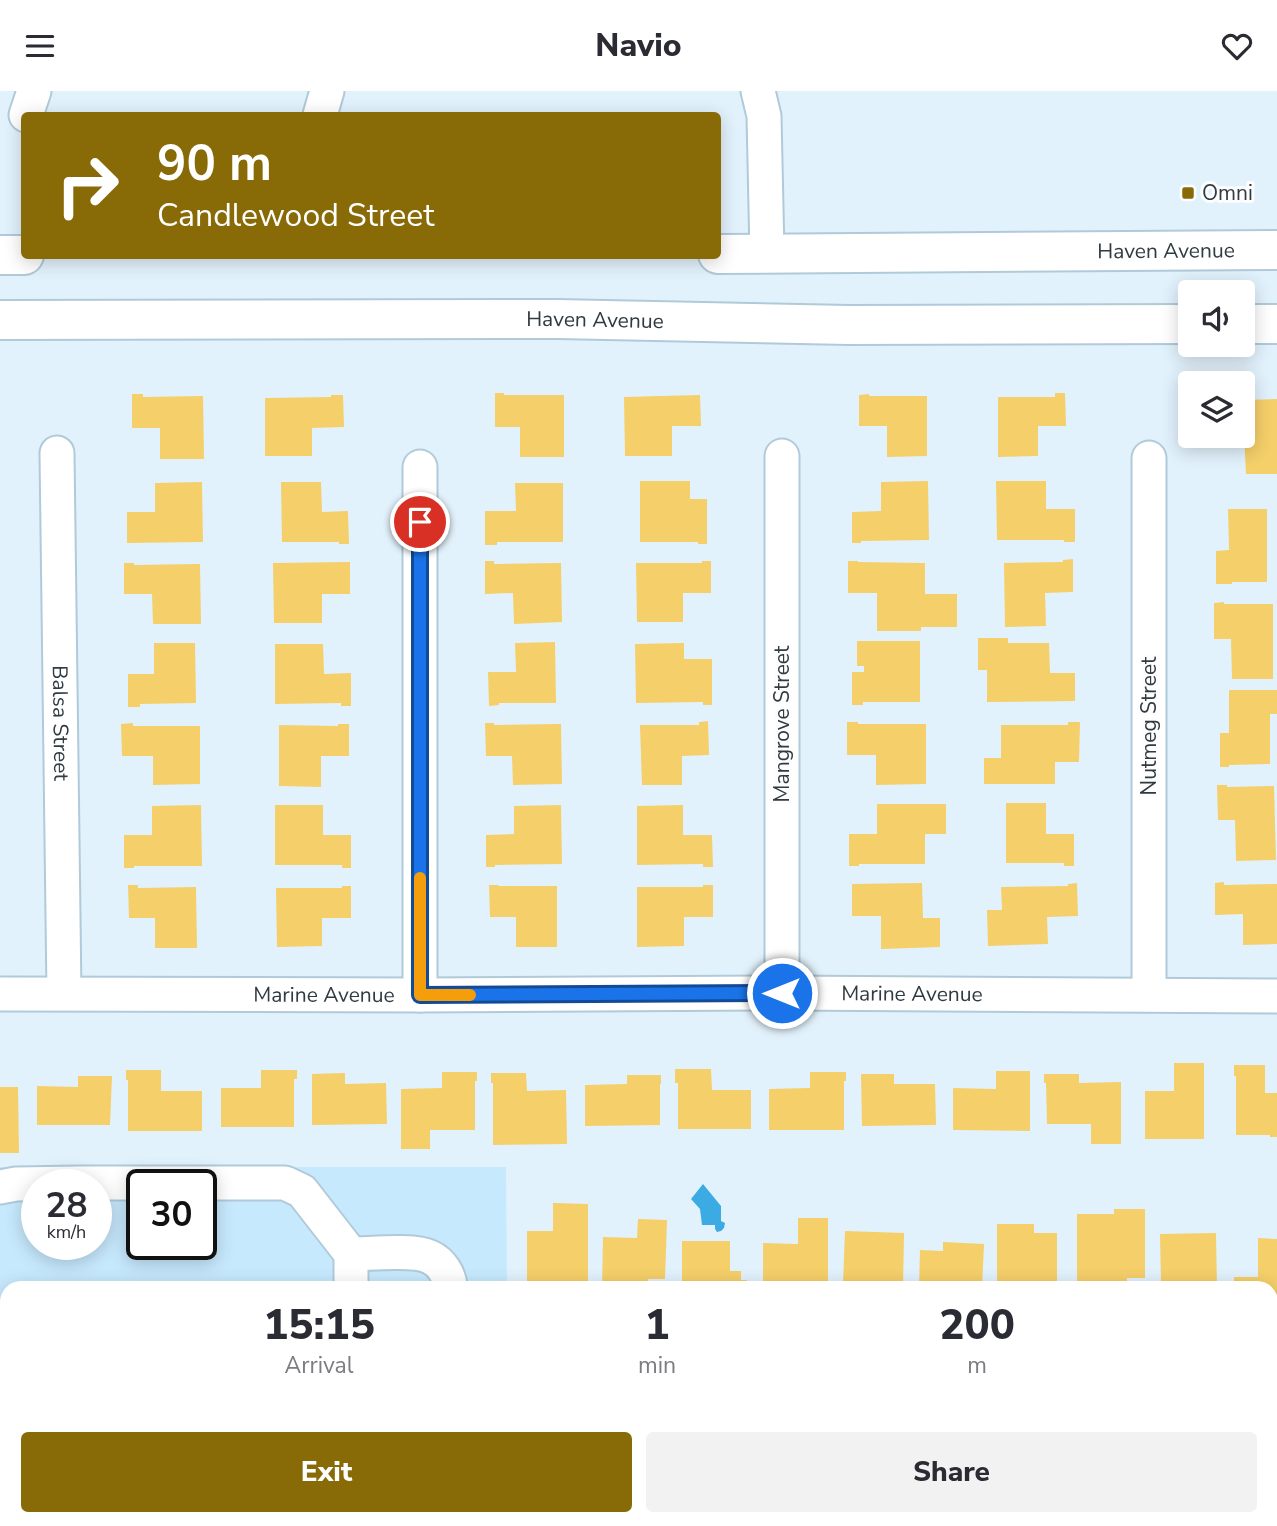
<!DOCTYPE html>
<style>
body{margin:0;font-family:"Nunito Sans",sans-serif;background:#f2f2f3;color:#2b2b33;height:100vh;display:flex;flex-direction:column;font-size:26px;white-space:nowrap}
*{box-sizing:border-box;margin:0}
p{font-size:23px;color:#7c7c81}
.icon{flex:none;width:38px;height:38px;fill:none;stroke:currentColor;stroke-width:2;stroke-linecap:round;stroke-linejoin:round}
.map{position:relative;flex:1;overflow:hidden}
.drawer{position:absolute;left:0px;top:1190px;width:1278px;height:245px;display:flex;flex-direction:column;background:#fff;border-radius:21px 21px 0 0;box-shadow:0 4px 18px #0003}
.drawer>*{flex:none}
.banner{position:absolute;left:21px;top:21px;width:700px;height:147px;border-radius:7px;box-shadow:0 4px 18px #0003;background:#886a07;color:#fff;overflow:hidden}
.tools{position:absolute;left:1178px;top:189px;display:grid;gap:14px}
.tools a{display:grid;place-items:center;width:77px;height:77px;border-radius:7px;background:#fff;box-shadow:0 4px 18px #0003;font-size:35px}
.speed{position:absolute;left:21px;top:1078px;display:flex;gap:14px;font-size:35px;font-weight:700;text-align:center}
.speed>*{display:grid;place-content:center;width:91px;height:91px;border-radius:50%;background:#fff;box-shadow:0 4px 18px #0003;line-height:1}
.speed small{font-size:18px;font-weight:400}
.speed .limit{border:4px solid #111;border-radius:10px;background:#fff;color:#111}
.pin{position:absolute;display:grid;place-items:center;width:60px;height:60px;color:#fff;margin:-30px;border:4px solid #fff;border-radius:50%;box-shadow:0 2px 7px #0007}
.me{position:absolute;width:77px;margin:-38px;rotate:270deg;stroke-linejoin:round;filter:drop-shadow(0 0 5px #0008)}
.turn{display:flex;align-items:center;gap:24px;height:147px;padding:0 21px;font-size:32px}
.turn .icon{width:91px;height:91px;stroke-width:2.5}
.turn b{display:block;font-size:49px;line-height:60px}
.eta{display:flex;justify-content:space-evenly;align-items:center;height:119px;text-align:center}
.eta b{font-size:42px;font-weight:800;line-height:49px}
.primary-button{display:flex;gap:14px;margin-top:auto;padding:14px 21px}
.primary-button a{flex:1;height:80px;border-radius:7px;background:#886a07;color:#fff;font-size:28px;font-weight:800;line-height:80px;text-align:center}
.primary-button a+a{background:#f2f2f3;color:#2b2b33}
header{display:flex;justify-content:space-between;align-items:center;height:91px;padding:0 21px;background:#fff;font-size:32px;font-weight:800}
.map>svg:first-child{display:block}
</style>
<header><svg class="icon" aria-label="menu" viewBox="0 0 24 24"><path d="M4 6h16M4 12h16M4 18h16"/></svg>Navio<svg class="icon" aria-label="heart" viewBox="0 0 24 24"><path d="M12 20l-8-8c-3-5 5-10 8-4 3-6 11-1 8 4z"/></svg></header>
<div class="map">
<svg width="1277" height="1435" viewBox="0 0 1277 1435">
<rect width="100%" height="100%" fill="#e2f2fc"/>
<path fill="#c7e9fe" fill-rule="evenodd" d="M0 1076H506L507 1197H7V1428H508V1435H0ZM37 1094H96V1153H37ZM142 1094H201V1153H142Z"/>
<path fill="#3cabe3" d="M703 1093 721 1115V1130L725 1132 724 1137 721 1140 717 1141 715 1138V1134H702L700 1118 691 1108Z"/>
<path fill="#f5cf69" d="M495 302H504V304H564V366H520V336H495Z
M1055 302H1065L1066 335H1038V365L998 366V306H1055Z
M132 303H143V306L203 305 204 368H160V337H132Z
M869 303V305H927V365L887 366V335H859V304Z
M331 304H343L344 336 312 337V365H265V307L331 306Z
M700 304 701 335H672V365H625L624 306Z
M1277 308V383H1246L1244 344H1242V309Z
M640 390H690V408H707V453H698V451H640Z
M928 390 929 449 861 450V452H852V421L881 420V391Z
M996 390H1046V418H1075V451H1064V449H997Z
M202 391 203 451 127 452V421H155V392Z
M281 391H321L322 421 348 420 349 453H339V451H282Z
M515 392H563V451H497V454H485V420H516Z
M1228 418H1267V491H1232V493H1216V460L1229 459Z
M1073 468V501L1045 502 1046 535 1005 536 1004 472 1063 471V469Z
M485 470H494V473L561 472 562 531 514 533 513 502 485 503Z
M702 470H711V502H683V531H637L636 472H702Z
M848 470H858V471L925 472V503H957V536H921V540H877V502H848Z
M350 471V503H322V532H274L273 472Z
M124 472H134V474L200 473 201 533H153L152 503H124Z
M1224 511V513H1273V588H1232L1231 548H1214V512Z
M978 547H1008V552H1049L1050 582H1075V610L987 611V579H978Z
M857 550H920V611H863V614H852V581H864V575H857Z
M555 551 556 612H499V614L489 615 488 581H516L515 552Z
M154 552H195L196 612 140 613V616H128V583H154Z
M684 552V568H712V614H703V611L636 612 635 553Z
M275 553H323L324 583 351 582V615H341V612L275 613Z
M1229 599H1277V623H1270V673L1229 674V676H1220V642H1229Z
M708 630 709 664 682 665V694H642L640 634H699V631Z
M847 631H858V633H926V693L876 694V664H847Z
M1068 631H1080L1079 671H1055V693H984V667H1001V634H1068Z
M133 632V635H200V693L153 694V665H122L121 633Z
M485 632H494V634L561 633 562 693 513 694 512 665H486Z
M338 633H349V665H321V696L279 695V634L338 635Z
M1217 694H1227V696L1274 695 1276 769 1236 770 1235 729H1218Z
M1006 712H1046V743H1074V775H1064V772H1006Z
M877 713H946V743H925V773H859V775H849V743H877Z
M201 714 202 775H134V777H124V744H152V715Z
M275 714H323V744H351V777H342V774H275Z
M561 714 562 773 495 774V776H486V744L514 743V715Z
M683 714V744H712L713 776H703V773L637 774V715Z
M1224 791V794L1277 793V853L1243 854V823L1215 824V792Z
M922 792 923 827H940V856L881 858V825H852V793Z
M1077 792 1078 825 1047 826 1048 853 988 855 987 819H1002L1001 796 1068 795V793Z
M128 794H138V797L196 796 197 857H155V827H129Z
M489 794H499L498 795H557V856H516V826H490Z
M703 794H713V826H684V855L637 856V796H703Z
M342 795H351V827H322V855L277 856 276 797H342Z
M1174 972H1204V1048H1145V1000H1174Z
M1234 974H1265V1002H1277V1046H1270V1044H1236V985H1234Z
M675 978H711L712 999H751V1038H678V992H675Z
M126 979H161V1000H202V1040H128V989H126Z
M261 979H297V988H294V1036H221V997H261Z
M996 980H1030V1040L953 1039V997L996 998Z
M442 981H477V990H475V1039H430V1058H401V998L442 997Z
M810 981H846V990H844V1039H769V998L810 997Z
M345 982V993L386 992 387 1033 312 1034V983Z
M491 982H526L527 1000 566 999 567 1053 493 1054V992H491Z
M861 983H894V993H935L936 1034 862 1035Z
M1044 983H1079V992L1121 991V1053H1091V1033H1047L1046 992H1044Z
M627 984H661V993H660V1034L585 1035V994L627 993Z
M78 985H112L110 1034H37V995L78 996Z
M0 996H18L19 1062H0Z
M553 1112 588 1113V1197L527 1195V1140H553Z
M1114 1118H1145V1187H1127V1191H1109V1197H1077V1123H1114Z
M798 1127H828V1195H812V1197H763V1152L798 1153Z
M638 1128 667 1129 665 1188H648V1193H635V1197H602L603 1146 637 1147Z
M997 1133H1034V1142H1057V1197L997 1196Z
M845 1140 904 1142 903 1197H861L862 1193 843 1192Z
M1216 1142 1217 1197H1177L1176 1191 1161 1192 1160 1143Z
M1258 1147 1277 1148V1216H1270V1197H1234V1186H1258Z
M682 1150H730V1180H741V1189H747V1197H682Z
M943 1151 984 1153 982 1197H919L920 1159 943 1160Z
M0 1407H7V1428H122V1435H0Z
M785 1428H816V1435H785Z
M919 1428H976V1435H919Z
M997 1428H1065V1435H997Z
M1108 1428H1142V1435H1108Z"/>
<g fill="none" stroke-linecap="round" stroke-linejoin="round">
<g stroke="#b0cada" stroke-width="37">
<g id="minor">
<path d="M758 0 764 25 767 163"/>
<path d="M26 24 34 0"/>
<path d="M320 24 327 0"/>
<path id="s1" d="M57 362 64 902"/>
<path d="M782 365V902"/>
<path d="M420 376V904"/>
<path id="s2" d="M0 903 420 904 782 902 1277 905"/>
<path d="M1149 903V367"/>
<path d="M0 1096 16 1093 79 1092H285L302 1100 351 1163V1197"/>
<path d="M351 1163C370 1163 414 1158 430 1166 441 1171 450 1184 450 1197"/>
<path d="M1270 1280H1277"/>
</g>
</g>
<g stroke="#b0cada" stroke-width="42">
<g id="major">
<path id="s3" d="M718 163 1277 159"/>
<path d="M0 164H24"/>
<path id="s4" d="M0 229 557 228 849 234 1190 233"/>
<path d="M1242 233H1277"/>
</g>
</g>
<use href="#minor" stroke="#fff" stroke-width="33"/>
<use href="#major" stroke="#fff" stroke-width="38"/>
</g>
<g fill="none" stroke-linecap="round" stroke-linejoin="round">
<g stroke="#114b97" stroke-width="18">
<path id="route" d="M420 431V904L782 902"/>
</g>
<use href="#route" stroke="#1a73e8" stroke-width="12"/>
<path stroke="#f59e0b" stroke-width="12" d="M420 787V904H470"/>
</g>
<rect fill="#886a07" stroke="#fdfdfd" stroke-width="2.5" x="1181" y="95" width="14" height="14" rx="3.5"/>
<g text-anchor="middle" stroke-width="6" stroke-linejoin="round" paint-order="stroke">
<g font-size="21" fill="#303b41" stroke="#fdfdfd" text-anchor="start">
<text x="1202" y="109">Omni</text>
</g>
<g font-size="21" fill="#303b41" stroke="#fdfdfd">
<text dy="7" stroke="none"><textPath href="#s3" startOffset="448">Haven Avenue</textPath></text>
<text dy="7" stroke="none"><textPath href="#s4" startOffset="595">Haven Avenue</textPath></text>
<text dy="7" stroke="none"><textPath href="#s1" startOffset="270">Balsa Street</textPath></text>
<text transform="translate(782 633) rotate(-90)" y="7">Mangrove Street</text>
<text transform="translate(1149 635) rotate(-90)" y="7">Nutmeg Street</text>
<text dy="7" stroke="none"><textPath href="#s2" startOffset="912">Marine Avenue</textPath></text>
<text dy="7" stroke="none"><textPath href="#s2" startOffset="324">Marine Avenue</textPath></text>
</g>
</g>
</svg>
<div class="tools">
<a><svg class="icon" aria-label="sound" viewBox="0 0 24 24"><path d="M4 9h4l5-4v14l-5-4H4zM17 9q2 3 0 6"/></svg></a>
<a><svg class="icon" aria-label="layers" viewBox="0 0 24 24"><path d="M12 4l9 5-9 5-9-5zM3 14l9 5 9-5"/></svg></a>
</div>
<div class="speed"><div>28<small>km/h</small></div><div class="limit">30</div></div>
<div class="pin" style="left:420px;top:431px;background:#d93025"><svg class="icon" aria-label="arrive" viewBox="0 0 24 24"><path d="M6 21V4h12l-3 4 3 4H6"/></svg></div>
<svg class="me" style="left:782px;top:902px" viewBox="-20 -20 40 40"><circle r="17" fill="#1a73e8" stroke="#fff" stroke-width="3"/><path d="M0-11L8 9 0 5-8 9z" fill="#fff"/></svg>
<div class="banner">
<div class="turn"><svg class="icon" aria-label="right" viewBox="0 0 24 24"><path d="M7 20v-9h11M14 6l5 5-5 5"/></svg><div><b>90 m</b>Candlewood Street</div></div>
</div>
<section class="drawer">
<div class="eta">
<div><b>15:15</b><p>Arrival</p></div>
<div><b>1</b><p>min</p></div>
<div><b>200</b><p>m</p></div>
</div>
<div class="primary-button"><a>Exit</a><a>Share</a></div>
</section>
</div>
